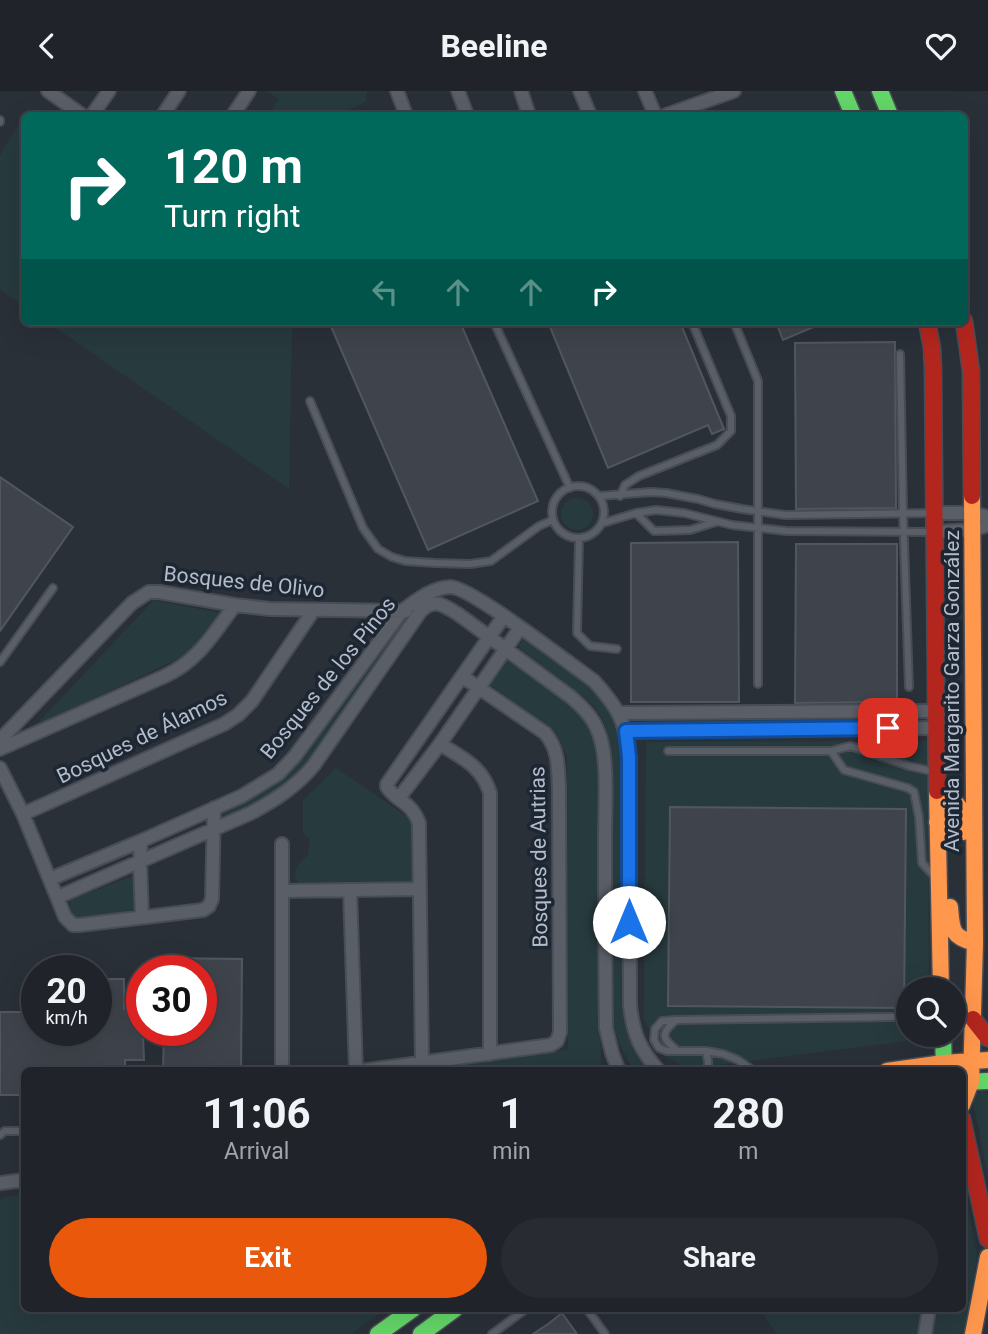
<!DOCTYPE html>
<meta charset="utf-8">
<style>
body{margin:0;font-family:Roboto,sans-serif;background:#282c32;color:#f1f3f6;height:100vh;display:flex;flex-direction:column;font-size:26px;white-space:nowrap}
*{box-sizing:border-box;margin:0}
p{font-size:23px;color:#a2a4a8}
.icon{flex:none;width:38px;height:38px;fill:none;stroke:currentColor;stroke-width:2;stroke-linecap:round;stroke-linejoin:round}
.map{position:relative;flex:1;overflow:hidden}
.sheet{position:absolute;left:21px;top:976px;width:945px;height:245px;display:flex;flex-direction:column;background:#20242a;border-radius:10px;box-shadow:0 7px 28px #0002,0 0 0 2px #3d4147}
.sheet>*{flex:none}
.guide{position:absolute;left:21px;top:21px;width:947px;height:214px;border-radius:10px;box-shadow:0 7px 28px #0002,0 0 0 2px #3d4147;background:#00695c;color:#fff;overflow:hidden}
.fabs{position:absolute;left:896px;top:886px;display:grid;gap:14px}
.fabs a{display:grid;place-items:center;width:70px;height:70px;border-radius:50%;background:#20242a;box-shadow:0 7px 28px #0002,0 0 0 2px #3d4147;font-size:35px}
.speed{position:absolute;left:21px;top:864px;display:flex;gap:14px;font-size:35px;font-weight:700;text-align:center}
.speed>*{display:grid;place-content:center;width:91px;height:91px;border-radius:50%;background:#20242a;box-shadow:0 7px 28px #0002,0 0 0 2px #3d4147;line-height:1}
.speed small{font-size:18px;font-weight:400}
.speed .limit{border:10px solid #d22;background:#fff;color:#111}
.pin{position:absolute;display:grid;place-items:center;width:60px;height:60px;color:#fff;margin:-30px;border-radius:14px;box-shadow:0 4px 10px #0006}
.me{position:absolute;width:77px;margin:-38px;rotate:0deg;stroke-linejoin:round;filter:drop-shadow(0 0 5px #0008)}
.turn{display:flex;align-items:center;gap:24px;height:147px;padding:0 28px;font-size:32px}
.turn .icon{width:91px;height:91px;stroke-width:2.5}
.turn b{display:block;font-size:49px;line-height:60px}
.lanes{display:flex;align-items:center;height:66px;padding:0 28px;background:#0003;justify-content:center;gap:35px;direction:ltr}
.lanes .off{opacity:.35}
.eta{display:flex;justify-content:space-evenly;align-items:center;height:119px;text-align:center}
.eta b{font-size:42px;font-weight:700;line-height:49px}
.action{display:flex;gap:14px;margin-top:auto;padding:14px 28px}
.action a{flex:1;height:80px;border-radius:42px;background:#ea580c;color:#fff;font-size:28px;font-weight:700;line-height:80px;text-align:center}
.action a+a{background:#282c32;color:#f1f3f6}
header{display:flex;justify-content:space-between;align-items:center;height:91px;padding:0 28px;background:#20242a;font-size:32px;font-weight:700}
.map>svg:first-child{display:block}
</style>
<header><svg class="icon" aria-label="back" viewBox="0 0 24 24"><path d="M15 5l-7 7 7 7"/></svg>Beeline<svg class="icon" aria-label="heart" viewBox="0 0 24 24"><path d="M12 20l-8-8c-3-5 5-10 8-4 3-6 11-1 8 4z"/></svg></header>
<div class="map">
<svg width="988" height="1243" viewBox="0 0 988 1243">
<rect width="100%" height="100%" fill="#2a3038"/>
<path fill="#273a3e" d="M266 0H367L366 11 338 24H268L279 8Z
M19 33 24 36V215L0 198V64Z
M47 231H292L289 398Z
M561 423a16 16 0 1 1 32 0a16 16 0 1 1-32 0Z
M154 509 220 522 186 564 34 636Z
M400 530H408L313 667C287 697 260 712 223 727V721C257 706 283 692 307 663Z
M525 545 597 601 617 627 624 659V924C627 945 637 960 649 978L645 980H636C622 963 616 947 612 926L608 643C604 629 598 619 588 609L518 556Z
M506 569 578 618C588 631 594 643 597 659L601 980H424L568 958 567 666 557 643 489 593Z
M645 626H933V631L646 633Z
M928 650 929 898H908V943H929V947L687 978 665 965 644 929 646 651Z
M336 677 415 731 417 794 300 792 295 787C295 775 300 771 308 764L310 748 303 743V709Z
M135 784 138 819 73 829 69 809Z
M981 1000 988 1002V1086L972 1005Z
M963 1092 977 1165 965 1243H777L759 1218H962Z
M24 1104V1218H386L351 1243H0V1110L5 1106Z"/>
<path fill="#3f444c" stroke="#52575f" stroke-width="2" d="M329 231H460L538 410 428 459Z
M548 231H680L724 338 712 343 708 334 608 377Z
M776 231H825L783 249Z
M895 251 896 417 796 418 795 252Z
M0 386 73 436 0 540Z
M738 451 739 611H631V452Z
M796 453H897V611L795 612Z
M670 716 906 718 904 917 668 915Z
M165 867 242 868 241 980H163L164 940H201V880H165Z
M26 888H37V940H96V888H124V918H142L144 969H125V980H24V1004H0V921H26Z
M562 1222 577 1243H533L548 1233Z"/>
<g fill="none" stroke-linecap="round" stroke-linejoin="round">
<g stroke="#484c55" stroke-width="10">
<path id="lane" d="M0 29V31
M494 231 570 397
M734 231 758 290V593
M900 263 903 422 909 596
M310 310 363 437 378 458 392 466 405 470 435 472 470 473 491 470 539 435 553 429
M552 421a26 26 0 1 1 52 0a26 26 0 1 1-52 0Z
M599 405 651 401 666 402 698 408 715 413 742 418 785 424 935 422
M620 405 625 394 639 385 717 354 731 340V325L692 231
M636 422 654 440 690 439 716 431
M603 432 636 422 656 419 684 422 732 434 786 440 933 441
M579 448 577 542 590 555 617 558
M0 571 53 497
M668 660H831L850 655 909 675 935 681
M831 660 844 679 908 697 914 701 919 726 922 772 935 786
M675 930C659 944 663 948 678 960
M706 960 708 970V980
M754 980 738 969 723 963 706 960H667L659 957 654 949 655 938 662 930 676 929 893 926
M0 1044 5 1040H24
M587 1218 605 1243
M492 1243 526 1218"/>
</g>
<g stroke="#484c55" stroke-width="16">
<path id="street" d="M48 0 82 24
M397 0 406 24
M458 0 467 24
M521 0 529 24
M580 0 590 24
M645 0 655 24
M92 24 109 0
M163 24 179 0
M233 24 249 0
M666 24 734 0
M935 422H972L988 426
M935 441 972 439 988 434
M619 622 935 620
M626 640 936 637
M0 651 4 645 132 512 149 501H159L235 514 270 518 406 520
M440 653C462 667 482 675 490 702V963
M0 658 165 585C198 570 213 543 235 514
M0 677 23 723 65 826 73 834H80L203 819 209 815 212 808 214 717
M399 707 440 653 520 537
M23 723 224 633 238 624 252 610 313 520
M141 750 140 771 142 826
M282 753V980
M50 788 141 750 242 705 278 683 295 665 402 520C416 510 431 497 450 496 470 495 571 574 594 590 619 618 625 629 629 666L630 914C633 943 640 959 659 980
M350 799 356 980
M282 800 420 798
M58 806 251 722C275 709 297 695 314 674L420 521C434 506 443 514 458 523L571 606C586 619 596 630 601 649 608 674 605 718 605 745 605 809 605 873 606 937L612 962 619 980
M422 972 419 732C411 710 398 712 387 696V693L504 525
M361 980 551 954 557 950 560 941 559 697C558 677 559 658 545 642L463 586
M0 1092 24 1089
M925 1243 929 1218"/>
</g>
<g stroke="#484c55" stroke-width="19">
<path id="fast" d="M843 0 853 24
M880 0 890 24
M943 943 944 980
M962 991 988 990
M378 1243 413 1218
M421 1243 455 1218"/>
</g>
<g stroke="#484c55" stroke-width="19">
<path id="slow" d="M937 700 941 898
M937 731C941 722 943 711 955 711L963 721V741
M950 816C952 839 951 846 975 852
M887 980 943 972 988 969
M962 1014 971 991 975 852 972 405
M973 1243 988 1166"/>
</g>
<g stroke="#484c55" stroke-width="19">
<path id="jam" d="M964 230 971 280 972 405
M927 231 932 257 933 279 937 700
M973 928 988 947
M962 1028 988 1148"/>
</g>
<use href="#lane" stroke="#5a5e66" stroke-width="6"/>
<use href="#street" stroke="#5a5e66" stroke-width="12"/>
<use href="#fast" stroke="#63d668" stroke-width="16"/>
<use href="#slow" stroke="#ff974d" stroke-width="16"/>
<use href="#jam" stroke="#b3261e" stroke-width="16"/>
</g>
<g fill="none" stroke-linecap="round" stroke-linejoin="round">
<g stroke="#114b97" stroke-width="18">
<path id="route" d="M629 831V666L626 640 888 637"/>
</g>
<use href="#route" stroke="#1a73e8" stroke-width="12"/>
</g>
<g text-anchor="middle" stroke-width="7" stroke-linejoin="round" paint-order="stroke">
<g font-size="21" fill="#b4bcc9" stroke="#1d2633">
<text transform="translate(244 491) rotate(6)" y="7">Bosques de Olivo</text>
<text transform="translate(328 587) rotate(-51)" y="7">Bosques de los Pinos</text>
<text transform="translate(952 600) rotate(-90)" y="7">Avenida Margarito Garza González</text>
<text transform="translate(142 646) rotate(-26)" y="7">Bosques de Álamos</text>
<text transform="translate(539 766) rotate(-91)" y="7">Bosques de Autrias</text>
</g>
</g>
</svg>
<div class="fabs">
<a><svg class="icon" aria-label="search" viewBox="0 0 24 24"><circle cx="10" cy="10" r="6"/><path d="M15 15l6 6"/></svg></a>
</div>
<div class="speed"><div>20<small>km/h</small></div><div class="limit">30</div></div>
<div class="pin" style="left:888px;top:637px;background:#d93025"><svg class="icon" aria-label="arrive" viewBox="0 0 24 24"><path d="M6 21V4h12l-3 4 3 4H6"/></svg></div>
<svg class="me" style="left:629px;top:831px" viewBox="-20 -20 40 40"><circle r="19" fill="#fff"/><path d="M0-13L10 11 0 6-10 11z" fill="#1a73e8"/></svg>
<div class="guide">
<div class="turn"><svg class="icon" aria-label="right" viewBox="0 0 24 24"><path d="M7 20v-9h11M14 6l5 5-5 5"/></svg><div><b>120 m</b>Turn right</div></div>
<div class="lanes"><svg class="icon off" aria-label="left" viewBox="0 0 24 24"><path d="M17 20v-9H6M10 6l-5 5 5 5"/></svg><svg class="icon off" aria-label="ahead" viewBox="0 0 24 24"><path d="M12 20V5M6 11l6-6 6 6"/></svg><svg class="icon off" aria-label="ahead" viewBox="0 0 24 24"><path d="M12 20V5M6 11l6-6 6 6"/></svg><svg class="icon" aria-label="right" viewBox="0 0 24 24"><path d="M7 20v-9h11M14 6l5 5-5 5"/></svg></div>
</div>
<section class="sheet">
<div class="eta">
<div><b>11:06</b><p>Arrival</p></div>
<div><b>1</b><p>min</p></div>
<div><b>280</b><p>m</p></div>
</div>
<div class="action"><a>Exit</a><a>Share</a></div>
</section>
</div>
